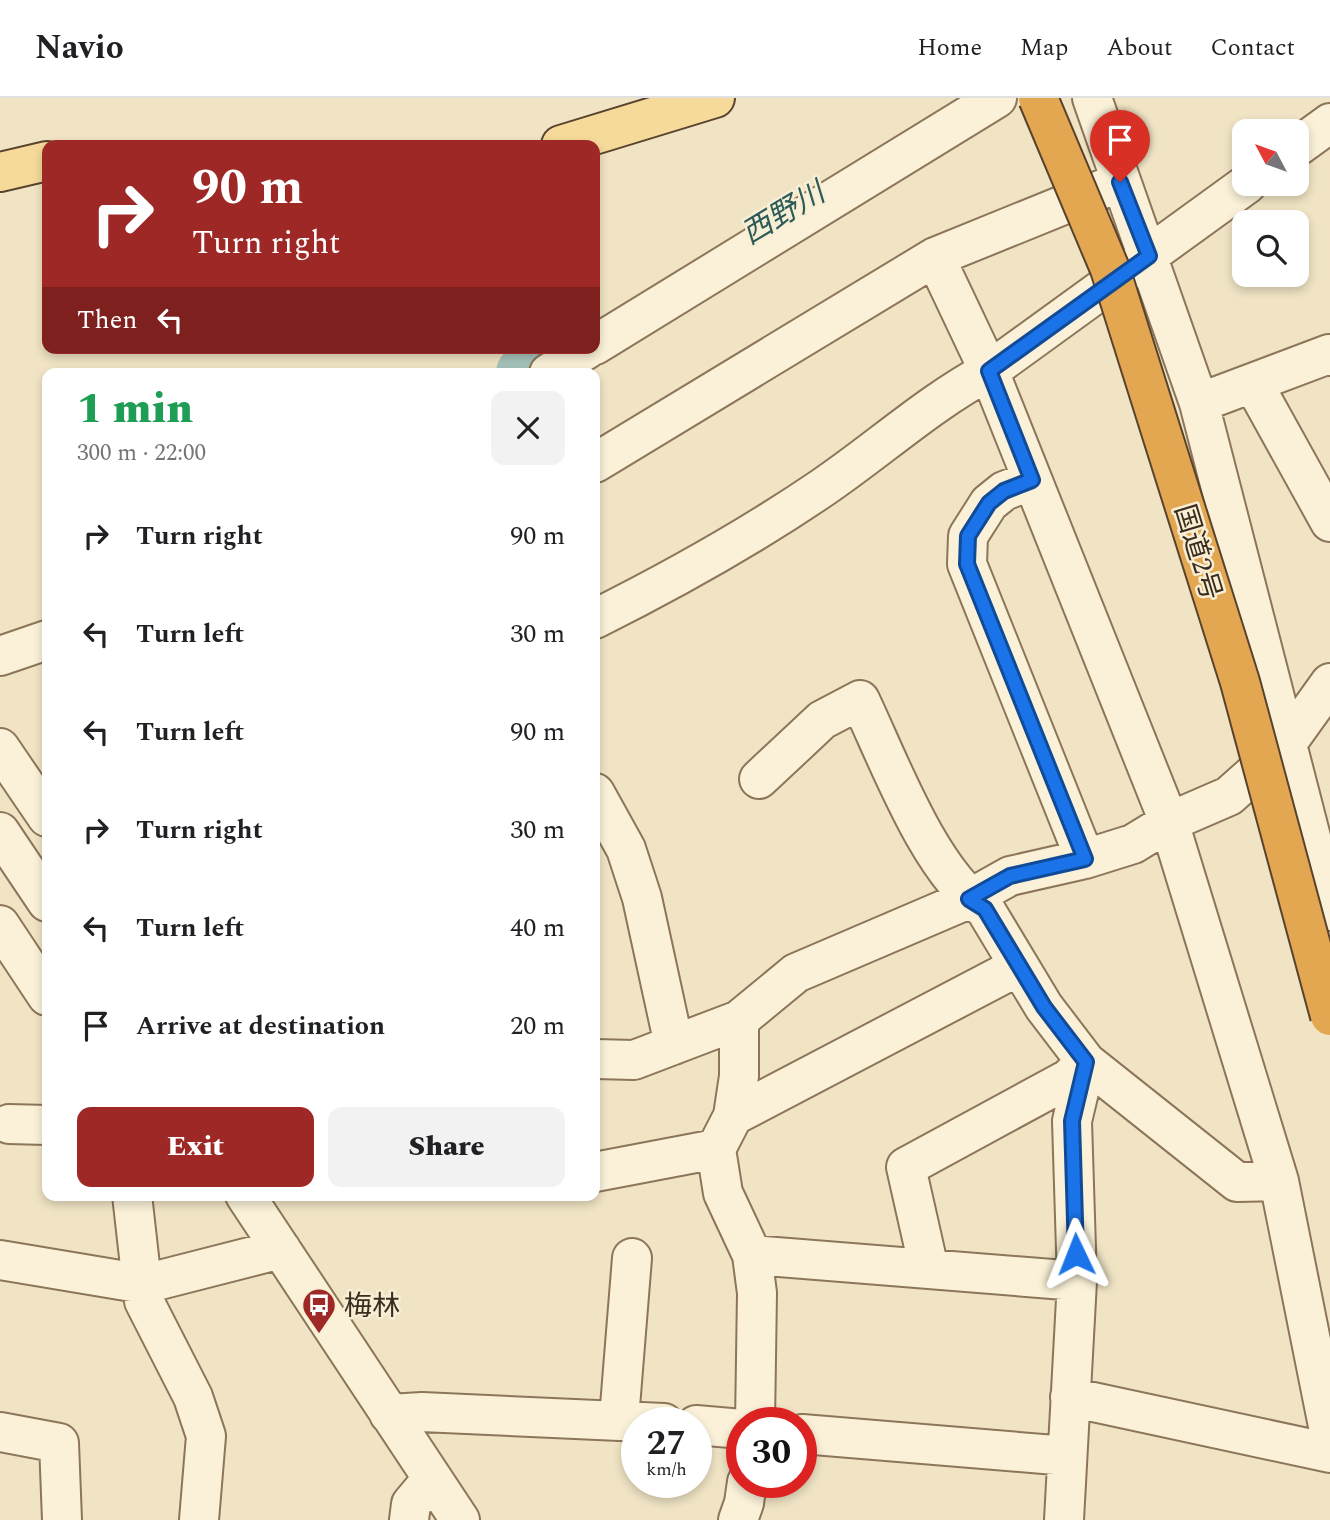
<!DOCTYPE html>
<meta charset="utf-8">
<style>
body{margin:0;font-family:Spectral,"Noto Sans JP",serif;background:#f2f2f2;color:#202124;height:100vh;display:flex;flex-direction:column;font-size:26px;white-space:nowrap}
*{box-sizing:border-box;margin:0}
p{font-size:23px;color:#757577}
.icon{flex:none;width:38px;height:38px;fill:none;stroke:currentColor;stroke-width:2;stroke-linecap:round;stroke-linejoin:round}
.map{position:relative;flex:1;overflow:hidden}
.drawer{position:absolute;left:42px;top:270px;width:558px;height:833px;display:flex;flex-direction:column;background:#fff;border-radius:14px;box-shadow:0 4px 10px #0003}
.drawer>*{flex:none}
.guide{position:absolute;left:42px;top:42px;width:558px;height:214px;border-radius:14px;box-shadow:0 4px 10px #0003;background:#9d2826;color:#fff;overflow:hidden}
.needle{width:46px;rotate:311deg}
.tools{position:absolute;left:1232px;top:21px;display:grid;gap:14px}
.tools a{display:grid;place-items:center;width:77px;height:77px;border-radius:14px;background:#fff;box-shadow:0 4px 10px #0003;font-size:35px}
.speed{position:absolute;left:621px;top:1309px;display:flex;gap:14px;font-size:35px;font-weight:700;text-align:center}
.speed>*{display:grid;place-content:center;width:91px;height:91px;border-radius:50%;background:#fff;box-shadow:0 4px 10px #0003;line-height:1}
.speed small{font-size:18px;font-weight:400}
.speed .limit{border:10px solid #d22;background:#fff;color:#111}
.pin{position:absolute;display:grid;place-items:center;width:60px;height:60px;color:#fff;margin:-72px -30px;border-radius:50% 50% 50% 0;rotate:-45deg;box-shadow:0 0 7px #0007}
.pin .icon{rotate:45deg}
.me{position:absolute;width:77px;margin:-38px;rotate:358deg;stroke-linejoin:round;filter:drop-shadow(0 0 5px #0008)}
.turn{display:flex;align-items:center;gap:24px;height:147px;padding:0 35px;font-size:32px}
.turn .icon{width:91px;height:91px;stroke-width:2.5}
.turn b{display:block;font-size:49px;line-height:60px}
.then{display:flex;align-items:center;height:66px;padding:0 35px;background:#0003;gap:14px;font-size:26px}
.round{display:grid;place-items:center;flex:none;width:74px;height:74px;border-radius:14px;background:#f2f2f2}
.head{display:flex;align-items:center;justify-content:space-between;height:119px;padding:0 35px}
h1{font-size:42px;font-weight:800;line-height:52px;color:#1e9e55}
.button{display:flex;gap:14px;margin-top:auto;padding:14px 35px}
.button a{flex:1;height:80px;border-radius:14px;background:#9d2826;color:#fff;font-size:28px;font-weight:800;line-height:80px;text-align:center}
.button a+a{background:#f2f2f2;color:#202124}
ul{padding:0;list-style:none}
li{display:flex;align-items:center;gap:21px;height:98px;padding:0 35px}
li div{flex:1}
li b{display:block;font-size:26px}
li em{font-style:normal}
header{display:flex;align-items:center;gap:42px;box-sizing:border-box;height:98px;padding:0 35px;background:#fff;border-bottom:2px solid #e0e0e0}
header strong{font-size:33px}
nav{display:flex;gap:38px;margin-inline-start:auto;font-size:24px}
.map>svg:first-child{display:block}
</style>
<header>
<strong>Navio</strong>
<nav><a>Home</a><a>Map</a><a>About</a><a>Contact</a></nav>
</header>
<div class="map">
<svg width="1330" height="1422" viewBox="0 0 1330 1422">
<rect width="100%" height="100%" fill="#f0e4c4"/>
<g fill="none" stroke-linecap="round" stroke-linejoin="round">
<path stroke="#a6c3bb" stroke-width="56" d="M524 275 563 250"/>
<g stroke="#8c7559" stroke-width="42">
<path id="minor" d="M1092 0 1199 305 1330 813
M1297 49 1330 25
M935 159 989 273 1169 724 1279 1083 1330 1338
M595 247 997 0
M549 275 589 250
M1253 285 1330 424
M1199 305 1329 256 1330 258
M595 365 935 159 1110 88
M1032 382 1004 393 989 405 968 438 967 466 1085 761
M595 521C673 482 750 439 822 390 878 352 929 305 989 273L1247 86
M0 558 47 542
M0 650 47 719
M759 681 822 622 860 602C889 663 930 775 985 811L1044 909 1086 964 1237 1084 1279 1083
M595 695 626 751 642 800 674 947
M0 734 47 804
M0 827 47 898
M739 922V978L733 1018 716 1051 723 1095 752 1157 757 1195 755 1325
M595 961 634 962 739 922 796 875 969 801 1010 778 1085 761 1133 746 1169 724 1229 698 1285 648 1330 585
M733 1018 1019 868
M9 1026 47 1027
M595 1074 716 1051
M132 1097 144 1203 193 1299 206 1338 199 1422
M245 1097 460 1422
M752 1157 1077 1183
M0 1162 144 1186 281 1151
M929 1171 906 1069 1068 981 1086 964
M1070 1299 1330 1355
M389 1316 422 1314 664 1325
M619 1321 632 1160
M696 1327 742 1331
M0 1334 59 1345 62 1422
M802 1336 1067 1358
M409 1422 411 1406 432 1381
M738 1422 744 1405 747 1384
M1064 1422 1077 1183 1072 1023 1086 964"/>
</g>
<g stroke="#59432e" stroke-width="42">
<path id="major" d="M561 47 715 0
M0 74 47 63"/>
</g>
<use href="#minor" stroke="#faf1d8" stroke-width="38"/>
<use href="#major" stroke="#f5da9a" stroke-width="38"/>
<g stroke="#59432e" stroke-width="42" stroke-linecap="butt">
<path id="highway-bridge" d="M1038 0 1110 171 1240 584 1330 918"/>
</g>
<use href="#highway-bridge" stroke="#e3a651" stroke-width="38"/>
</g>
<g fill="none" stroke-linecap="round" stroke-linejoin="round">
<g stroke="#114b97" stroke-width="18">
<path id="route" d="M1076 1156 1072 1023 1086 964 1044 909 985 811 969 801 1010 778 1085 761 967 466 968 438 989 405 1004 393 1032 382 989 273 1149 158 1120 84"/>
</g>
<use href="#route" stroke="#1a73e8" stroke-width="12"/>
</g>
<defs>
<g id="bus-pin" transform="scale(1.75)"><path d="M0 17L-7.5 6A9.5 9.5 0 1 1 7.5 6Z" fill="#9d2826" stroke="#f7eed4"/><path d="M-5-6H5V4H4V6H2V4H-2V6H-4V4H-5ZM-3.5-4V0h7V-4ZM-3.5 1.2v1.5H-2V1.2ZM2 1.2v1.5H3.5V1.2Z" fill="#fff"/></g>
</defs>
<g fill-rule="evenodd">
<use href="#bus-pin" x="319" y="1207"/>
</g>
<g text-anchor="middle" stroke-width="5" stroke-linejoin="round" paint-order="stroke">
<g font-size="28" fill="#3b2d1e" stroke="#f7eed4">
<text transform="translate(1199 454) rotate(73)" y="10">国道2号</text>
</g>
<g font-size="28" fill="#3b2d1e" stroke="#f7eed4" text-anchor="start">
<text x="344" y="1217">梅林</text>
</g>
<g font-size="30" font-style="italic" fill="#2d5b59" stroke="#f7eed4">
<text transform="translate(783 115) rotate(-31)" y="10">西野川</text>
</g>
</g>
</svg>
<div class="tools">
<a><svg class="needle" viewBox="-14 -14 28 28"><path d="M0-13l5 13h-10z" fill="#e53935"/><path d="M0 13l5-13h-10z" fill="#757577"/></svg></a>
<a><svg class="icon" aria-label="search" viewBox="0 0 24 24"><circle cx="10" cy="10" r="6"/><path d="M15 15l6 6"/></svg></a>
</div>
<div class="speed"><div>27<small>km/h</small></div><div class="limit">30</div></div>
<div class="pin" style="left:1120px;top:84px;background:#d93025"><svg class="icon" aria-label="arrive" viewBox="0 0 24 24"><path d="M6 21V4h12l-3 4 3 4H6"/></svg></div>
<svg class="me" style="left:1076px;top:1156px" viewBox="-20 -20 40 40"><path d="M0-17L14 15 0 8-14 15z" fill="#1a73e8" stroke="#fff" stroke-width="4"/></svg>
<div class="guide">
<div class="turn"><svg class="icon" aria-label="right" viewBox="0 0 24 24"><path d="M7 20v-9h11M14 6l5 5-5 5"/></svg><div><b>90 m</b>Turn right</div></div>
<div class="then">Then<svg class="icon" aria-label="left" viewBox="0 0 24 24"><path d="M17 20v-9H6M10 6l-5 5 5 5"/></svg></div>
</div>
<section class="drawer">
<div class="head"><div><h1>1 min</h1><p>300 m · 22:00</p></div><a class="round"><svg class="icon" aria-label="close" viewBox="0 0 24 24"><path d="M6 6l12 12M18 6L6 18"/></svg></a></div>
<ul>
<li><svg class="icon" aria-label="right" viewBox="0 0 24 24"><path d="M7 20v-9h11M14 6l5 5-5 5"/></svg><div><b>Turn right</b></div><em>90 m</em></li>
<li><svg class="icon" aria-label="left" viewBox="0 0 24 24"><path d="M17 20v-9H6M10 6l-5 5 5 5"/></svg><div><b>Turn left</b></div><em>30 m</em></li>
<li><svg class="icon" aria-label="left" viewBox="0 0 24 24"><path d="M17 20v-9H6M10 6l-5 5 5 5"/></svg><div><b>Turn left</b></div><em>90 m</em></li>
<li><svg class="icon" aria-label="right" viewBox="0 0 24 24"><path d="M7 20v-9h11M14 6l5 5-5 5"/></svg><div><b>Turn right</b></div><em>30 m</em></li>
<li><svg class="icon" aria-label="left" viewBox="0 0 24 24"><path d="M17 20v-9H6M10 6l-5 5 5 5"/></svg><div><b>Turn left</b></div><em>40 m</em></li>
<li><svg class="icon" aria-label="arrive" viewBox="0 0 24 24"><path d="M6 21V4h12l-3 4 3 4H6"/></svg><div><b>Arrive at destination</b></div><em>20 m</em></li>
</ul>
<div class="button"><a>Exit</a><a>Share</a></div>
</section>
</div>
